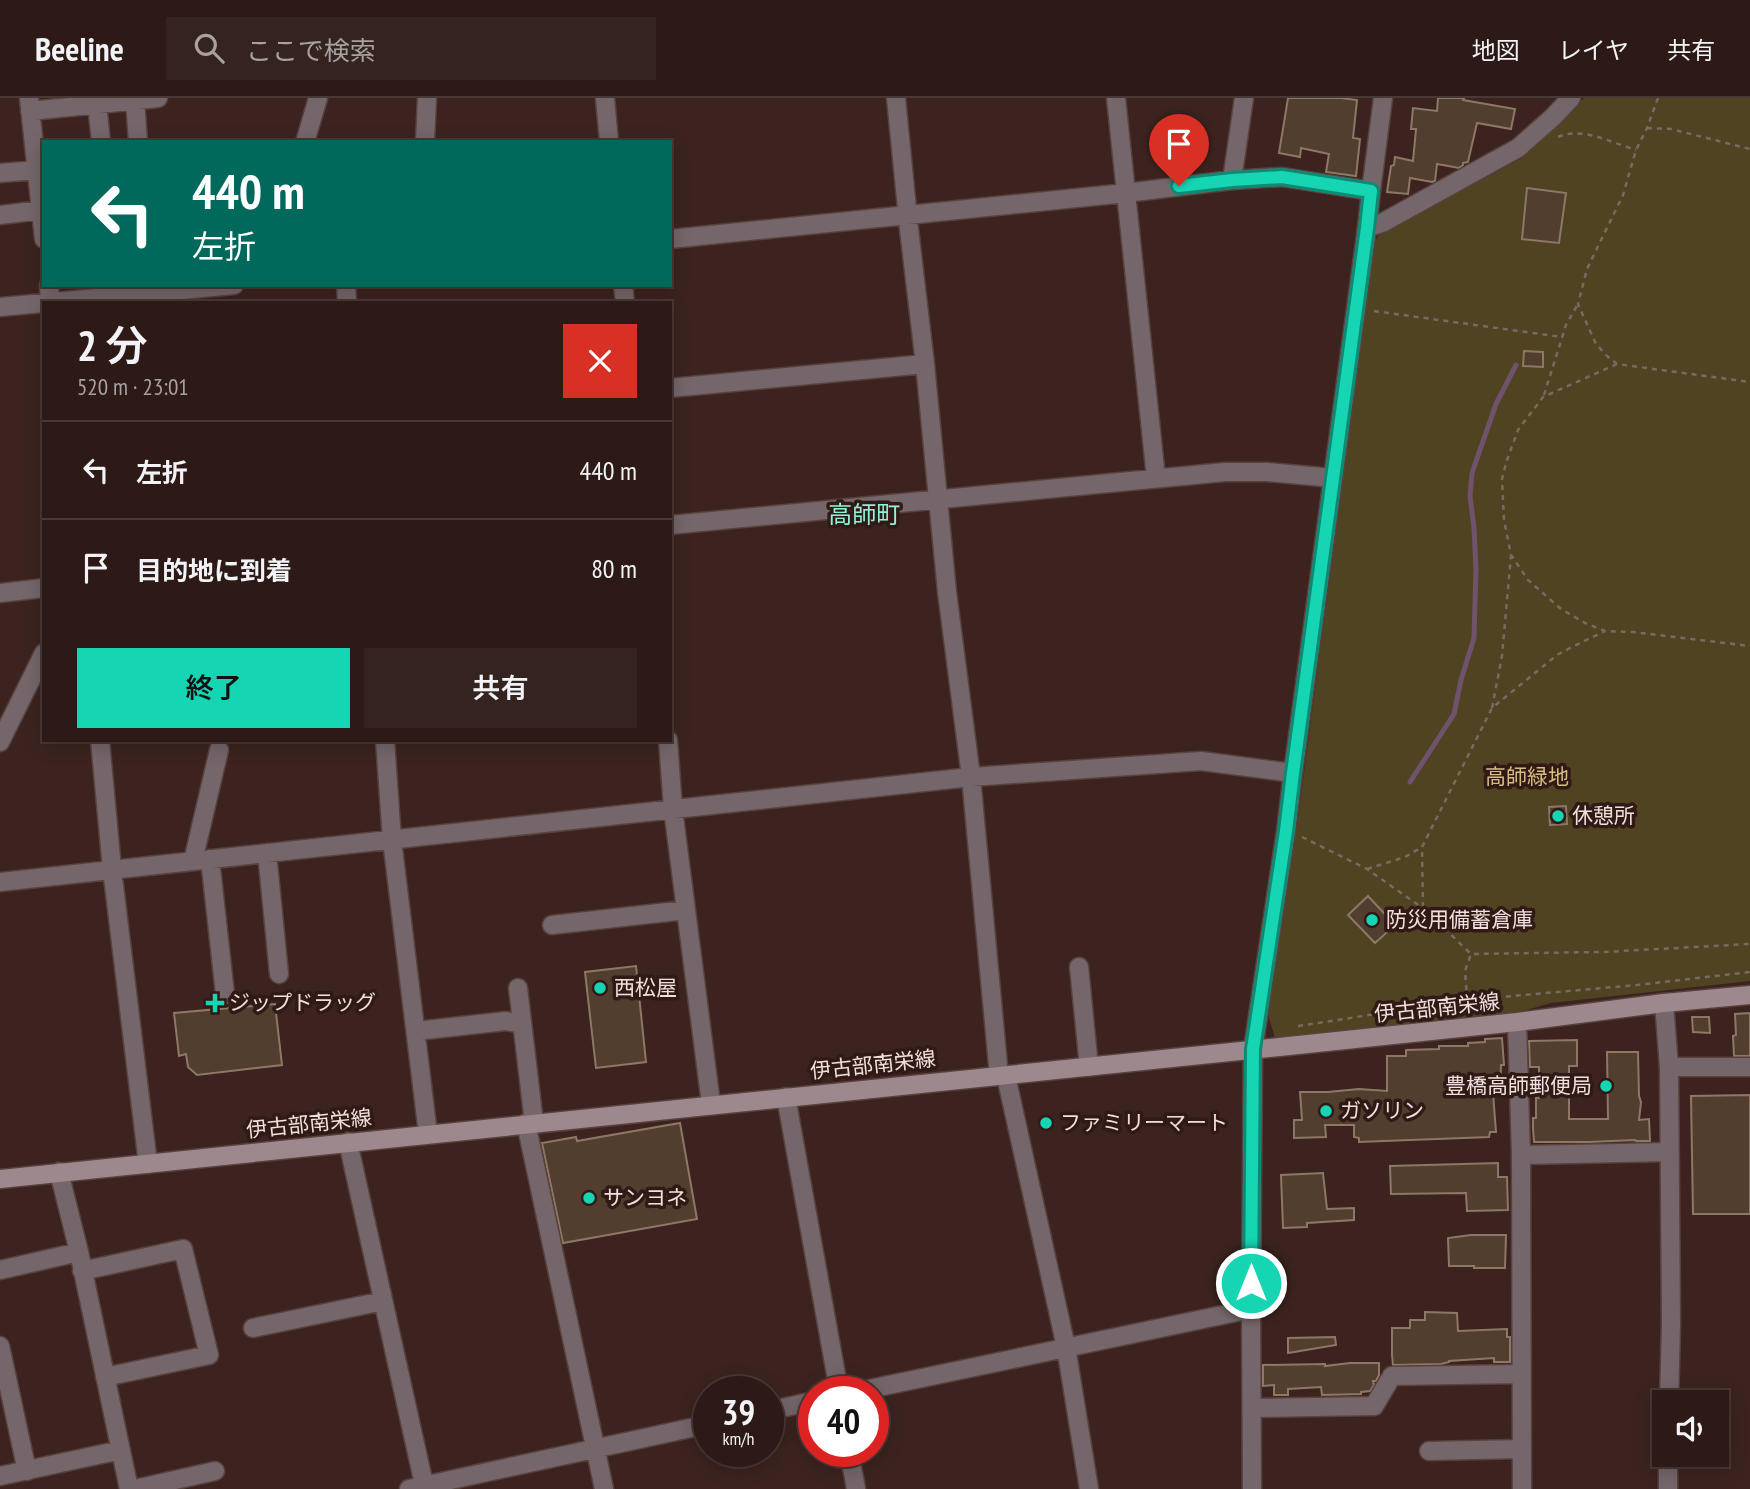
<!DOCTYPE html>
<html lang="ja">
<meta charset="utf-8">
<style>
body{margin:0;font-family:"PT Sans Narrow","Noto Sans JP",sans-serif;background:#352320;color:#f1f3f6;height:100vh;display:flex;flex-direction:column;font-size:26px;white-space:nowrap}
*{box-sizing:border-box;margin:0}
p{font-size:23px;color:#a7a1a1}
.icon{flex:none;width:38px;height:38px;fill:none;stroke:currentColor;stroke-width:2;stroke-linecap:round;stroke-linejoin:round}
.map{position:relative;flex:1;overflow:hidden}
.details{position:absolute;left:42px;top:203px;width:630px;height:441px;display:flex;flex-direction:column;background:#2d1a17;border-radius:0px;box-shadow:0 4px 18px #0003,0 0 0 2px #483836}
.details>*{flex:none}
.hud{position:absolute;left:42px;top:42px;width:630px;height:147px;border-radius:0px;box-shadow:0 4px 18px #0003,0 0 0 2px #483836;background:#00695c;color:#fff;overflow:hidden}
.fabs{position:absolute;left:1652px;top:1292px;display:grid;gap:14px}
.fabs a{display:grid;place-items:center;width:77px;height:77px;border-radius:0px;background:#2d1a17;box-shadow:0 4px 18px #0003,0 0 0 2px #483836;font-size:35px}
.speed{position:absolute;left:693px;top:1278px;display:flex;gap:14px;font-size:35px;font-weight:700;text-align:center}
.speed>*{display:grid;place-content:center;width:91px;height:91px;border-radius:50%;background:#2d1a17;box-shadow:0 4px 18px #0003,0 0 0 2px #483836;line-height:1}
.speed small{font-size:18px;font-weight:400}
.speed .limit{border:10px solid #d22;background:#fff;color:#111}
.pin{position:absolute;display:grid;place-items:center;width:60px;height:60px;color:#fff;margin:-72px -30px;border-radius:50% 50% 50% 0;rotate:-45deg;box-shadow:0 0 7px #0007}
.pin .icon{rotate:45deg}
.me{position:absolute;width:77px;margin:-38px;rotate:0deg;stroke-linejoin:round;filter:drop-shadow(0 0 5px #0008)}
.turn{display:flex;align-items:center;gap:24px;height:147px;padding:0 35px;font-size:32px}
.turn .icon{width:91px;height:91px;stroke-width:2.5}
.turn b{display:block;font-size:49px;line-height:60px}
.round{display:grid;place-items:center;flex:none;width:74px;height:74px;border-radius:0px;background:#352320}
.summary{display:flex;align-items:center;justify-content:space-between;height:119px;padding:0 35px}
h1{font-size:42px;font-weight:600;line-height:52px}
.cta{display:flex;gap:14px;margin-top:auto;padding:14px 35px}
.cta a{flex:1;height:80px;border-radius:0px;background:#15d5b3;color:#111;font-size:28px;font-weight:600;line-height:80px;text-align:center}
.cta a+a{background:#352320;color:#f1f3f6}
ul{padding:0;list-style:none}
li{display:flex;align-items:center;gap:21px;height:98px;padding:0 35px;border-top:2px solid #483836}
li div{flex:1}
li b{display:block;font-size:26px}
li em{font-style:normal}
header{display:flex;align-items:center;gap:42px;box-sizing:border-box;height:98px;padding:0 35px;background:#2d1a17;border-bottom:2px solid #483836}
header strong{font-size:33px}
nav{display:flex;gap:38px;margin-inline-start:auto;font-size:24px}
.search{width:490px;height:63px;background:#352320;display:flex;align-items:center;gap:18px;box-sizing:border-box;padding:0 24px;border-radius:0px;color:#a7a1a1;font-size:26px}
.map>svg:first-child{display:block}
</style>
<header>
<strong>Beeline</strong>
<div class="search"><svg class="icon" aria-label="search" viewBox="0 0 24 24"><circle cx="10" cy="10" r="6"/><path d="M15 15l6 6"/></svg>ここで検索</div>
<nav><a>地図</a><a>レイヤ</a><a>共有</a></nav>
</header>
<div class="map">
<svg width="1750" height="1391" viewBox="0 0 1750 1391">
<rect width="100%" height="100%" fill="#3c231f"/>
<path fill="#504322" d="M1584 0H1750V883L1551 905 1516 915 1275 940 1268 917 1297 728 1374 145 1379 137 1522 60 1520 56 1547 36Z"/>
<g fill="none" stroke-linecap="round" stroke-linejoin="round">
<path stroke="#71526c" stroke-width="5" d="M1410 684 1454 616 1461 582 1474 540 1476 471 1474 430 1470 398 1472 375 1496 306 1516 267"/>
</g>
<path fill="#523e2e" stroke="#8e7765" stroke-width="2" d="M1288 0H1341L1357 2 1353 40 1360 41 1356 78 1326 74 1329 56 1301 50 1300 59 1279 55Z
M1438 0H1464L1463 2 1515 11 1511 31 1477 25 1468 64 1463 65V67L1459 70 1437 66 1435 83 1432 84 1410 80 1408 96 1387 94 1391 68 1394 67 1395 59 1413 63 1416 31H1411L1413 10 1437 13Z
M1527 90 1566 95 1559 145 1522 141Z
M1524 253 1543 254V269L1523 268Z
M1566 708 1567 726 1550 727 1549 709Z
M1368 798 1395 827 1375 845 1348 817Z
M636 868 646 964 596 970 585 874Z
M275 906 282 967 197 977 188 969 186 956 179 958 174 915Z
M1750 915V958H1734L1733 938 1736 937 1735 916Z
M1692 919H1709L1710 935 1693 934Z
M1502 940 1504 967H1501L1500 995H1493L1496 1034H1490L1489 1039 1359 1044V1040L1354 1039V1027H1325L1326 1039 1294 1040V1022H1302L1300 994H1328L1359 991 1387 993V958H1406V952L1439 951V948H1468V945L1485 944V941Z
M1577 942V968H1569V1021H1608L1607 954H1638L1639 998 1641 1004 1639 1022 1649 1021 1650 1043H1636L1635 1042 1589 1044H1534L1533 1030V1020H1536V1000H1539V969H1530L1529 943Z
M1750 997V1116H1693L1691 998Z
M680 1025 697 1121 563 1145 542 1045 576 1039 577 1043Z
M1498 1065V1079H1507L1508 1112 1467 1113 1466 1095 1391 1096 1390 1068Z
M1323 1075 1327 1111 1354 1110V1122L1307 1125V1129L1283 1130 1281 1077Z
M1471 1137H1506L1505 1170H1474V1168H1449L1448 1140Z
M1425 1214 1457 1215 1458 1233 1507 1231V1239H1510V1264H1494V1260L1449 1263V1264L1441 1266 1393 1267 1392 1257V1230H1410V1222H1425Z
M1335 1239 1336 1247 1288 1255V1240Z
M1350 1265H1379V1277L1376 1283H1373L1374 1287 1370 1293 1361 1294V1296L1322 1297 1321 1289 1288 1291V1297H1274V1287L1263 1288V1267L1325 1266V1268Z"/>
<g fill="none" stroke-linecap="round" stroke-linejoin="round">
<g stroke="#59413d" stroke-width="21">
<path id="minor" d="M29 0 44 141
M605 0 609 44
M896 0 909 131 925 266 947 494 971 679 999 978
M1116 0 1156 380
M135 2 138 44
M97 6 101 44
M30 13 158 0
M305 44 318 0
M425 44 427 0
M0 75 36 72
M1232 82 1244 0
M0 117 41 112
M1367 130 1382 125 1518 50 1553 19 1571 0
M670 141 1126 95 1232 82 1282 79 1371 93
M49 187 50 205
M346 187 347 205
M623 187 625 205
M0 209 234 187
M670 290 925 266
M670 427 1225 374H1267L1333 380
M0 495 44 490
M100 642 112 771 148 1066
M385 642 392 742 428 1036
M668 642 673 711 711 1006
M0 644 44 555
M267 755 279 876
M210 761 225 896
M193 763 219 652
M0 784 971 679 1201 663 1293 675
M552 827 686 812
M1079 869 1089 969
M518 890 534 1025
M1517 924 1521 1057 1522 1391
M416 933 506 923 522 926
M1669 969H1750
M1006 978 1066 1249 1089 1391
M786 999 839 1293
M526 1025 604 1391
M348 1044 425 1391
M1521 1057 1669 1054
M59 1074 79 1154 129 1391
M0 1172 79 1154
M82 1173 183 1151 209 1257 105 1279
M253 1230 383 1203
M0 1248 27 1373
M860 1293 1251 1211
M1252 1310 1374 1308 1392 1278 1520 1276
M768 1313 814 1303
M849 1353 856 1391
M1429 1353 1522 1351
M0 1378 121 1352
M135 1391 215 1373
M409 1391 709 1326"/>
</g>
<g stroke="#59413d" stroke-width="21">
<path id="tertiary" d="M1664 905 1669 969 1671 1226 1669 1304
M1252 1391 1251 1211 1253 951 1286 733 1293 675 1367 130 1371 93 1383 0
M1668 1391V1356"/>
</g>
<g stroke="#59413d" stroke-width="21">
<path id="secondary" d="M0 1081 1279 949 1517 924 1664 905 1750 897"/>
</g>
<path stroke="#7d6763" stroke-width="2.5" stroke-dasharray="5 5" stroke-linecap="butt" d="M1658 0 1647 30 1636 52 1623 97 1587 171 1578 206 1596 246 1608 259 1617 266 1750 284
M1647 30 1671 31 1750 51
M1558 39C1582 28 1612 45 1636 52
M1374 213 1562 239
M1617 266 1543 299 1518 332 1507 362 1502 381 1504 422 1511 457 1528 482 1561 511 1585 525 1605 533 1633 534 1750 548
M1544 297 1566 227 1578 206
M1492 610 1502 558 1511 457
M1302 739 1367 771 1424 811 1471 856 1603 854 1750 846
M1367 771 1405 759 1422 749
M1423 809 1422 749 1492 610 1557 557 1572 549 1605 533
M1468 912 1465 873 1471 856
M1298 928 1467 902 1637 887 1750 874"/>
<use href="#minor" stroke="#74666a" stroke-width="18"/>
<use href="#tertiary" stroke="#74666a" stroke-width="18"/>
<use href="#secondary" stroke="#9d888d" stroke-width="18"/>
</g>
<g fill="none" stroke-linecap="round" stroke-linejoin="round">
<g stroke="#0e8a74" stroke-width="18">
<path id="route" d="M1179 88 1232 82 1282 79 1371 93 1367 130 1293 675 1286 733 1253 951 1251 1185"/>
</g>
<use href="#route" stroke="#15d5b3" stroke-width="12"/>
</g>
<g fill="#15d5b3" stroke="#311a16" stroke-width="2.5">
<circle cx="1558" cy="718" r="7"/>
<circle cx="1372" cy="822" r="7"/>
<circle cx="600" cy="890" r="7"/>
<path d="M211.5 894.5h7v7h7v7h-7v7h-7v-7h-7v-7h7z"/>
<circle cx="1606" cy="988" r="7"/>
<circle cx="1326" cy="1013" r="7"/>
<circle cx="1046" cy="1025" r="7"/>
<circle cx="589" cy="1100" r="7"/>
</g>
<g text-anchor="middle" stroke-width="7" stroke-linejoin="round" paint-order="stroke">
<g font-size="21" fill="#d6bd7f" stroke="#311a16">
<text x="1527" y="686">高師緑地</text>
</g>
<g font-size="21" fill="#f0dfdc" stroke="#311a16" text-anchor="start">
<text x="1572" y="725">休憩所</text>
<text x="1386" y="829">防災用備蓄倉庫</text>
<text x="614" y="897">西松屋</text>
<text x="229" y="912">ジップドラッグ</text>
<text x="1592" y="995" text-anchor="end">豊橋高師郵便局</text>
<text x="1340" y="1020">ガソリン</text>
<text x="1060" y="1032">ファミリーマート</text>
<text x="603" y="1107">サンヨネ</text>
</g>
<g font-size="21" fill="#f0dfdc" stroke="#311a16">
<text transform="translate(1437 910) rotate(-6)" y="7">伊古部南栄線</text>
<text transform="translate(873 967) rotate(-6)" y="7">伊古部南栄線</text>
<text transform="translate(309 1026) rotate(-6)" y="7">伊古部南栄線</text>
</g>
<g font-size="24" fill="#8ff1d8" stroke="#311a16">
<text x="864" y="425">高師町</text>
</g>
</g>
</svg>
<div class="fabs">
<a><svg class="icon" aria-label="sound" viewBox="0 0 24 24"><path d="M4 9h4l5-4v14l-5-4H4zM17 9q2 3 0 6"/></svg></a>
</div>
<div class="speed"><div>39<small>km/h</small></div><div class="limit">40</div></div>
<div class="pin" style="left:1179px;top:88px;background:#d93025"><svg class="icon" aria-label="arrive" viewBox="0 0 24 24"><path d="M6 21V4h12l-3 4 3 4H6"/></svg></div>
<svg class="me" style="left:1251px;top:1185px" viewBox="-20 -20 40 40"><circle r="17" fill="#15d5b3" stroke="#fff" stroke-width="3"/><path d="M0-11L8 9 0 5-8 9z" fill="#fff"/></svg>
<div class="hud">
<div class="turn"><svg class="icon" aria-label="left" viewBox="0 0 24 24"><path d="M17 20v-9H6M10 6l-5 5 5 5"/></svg><div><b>440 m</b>左折</div></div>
</div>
<section class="details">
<div class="summary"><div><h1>2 分</h1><p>520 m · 23:01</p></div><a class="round" style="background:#d93025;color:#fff"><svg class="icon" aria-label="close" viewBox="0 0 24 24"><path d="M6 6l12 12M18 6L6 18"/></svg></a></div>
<ul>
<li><svg class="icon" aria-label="left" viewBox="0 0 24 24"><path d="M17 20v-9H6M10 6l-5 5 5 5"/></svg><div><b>左折</b></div><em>440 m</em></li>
<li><svg class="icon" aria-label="arrive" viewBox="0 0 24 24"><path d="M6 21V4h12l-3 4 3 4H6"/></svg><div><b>目的地に到着</b></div><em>80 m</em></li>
</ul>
<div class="cta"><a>終了</a><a>共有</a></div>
</section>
</div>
